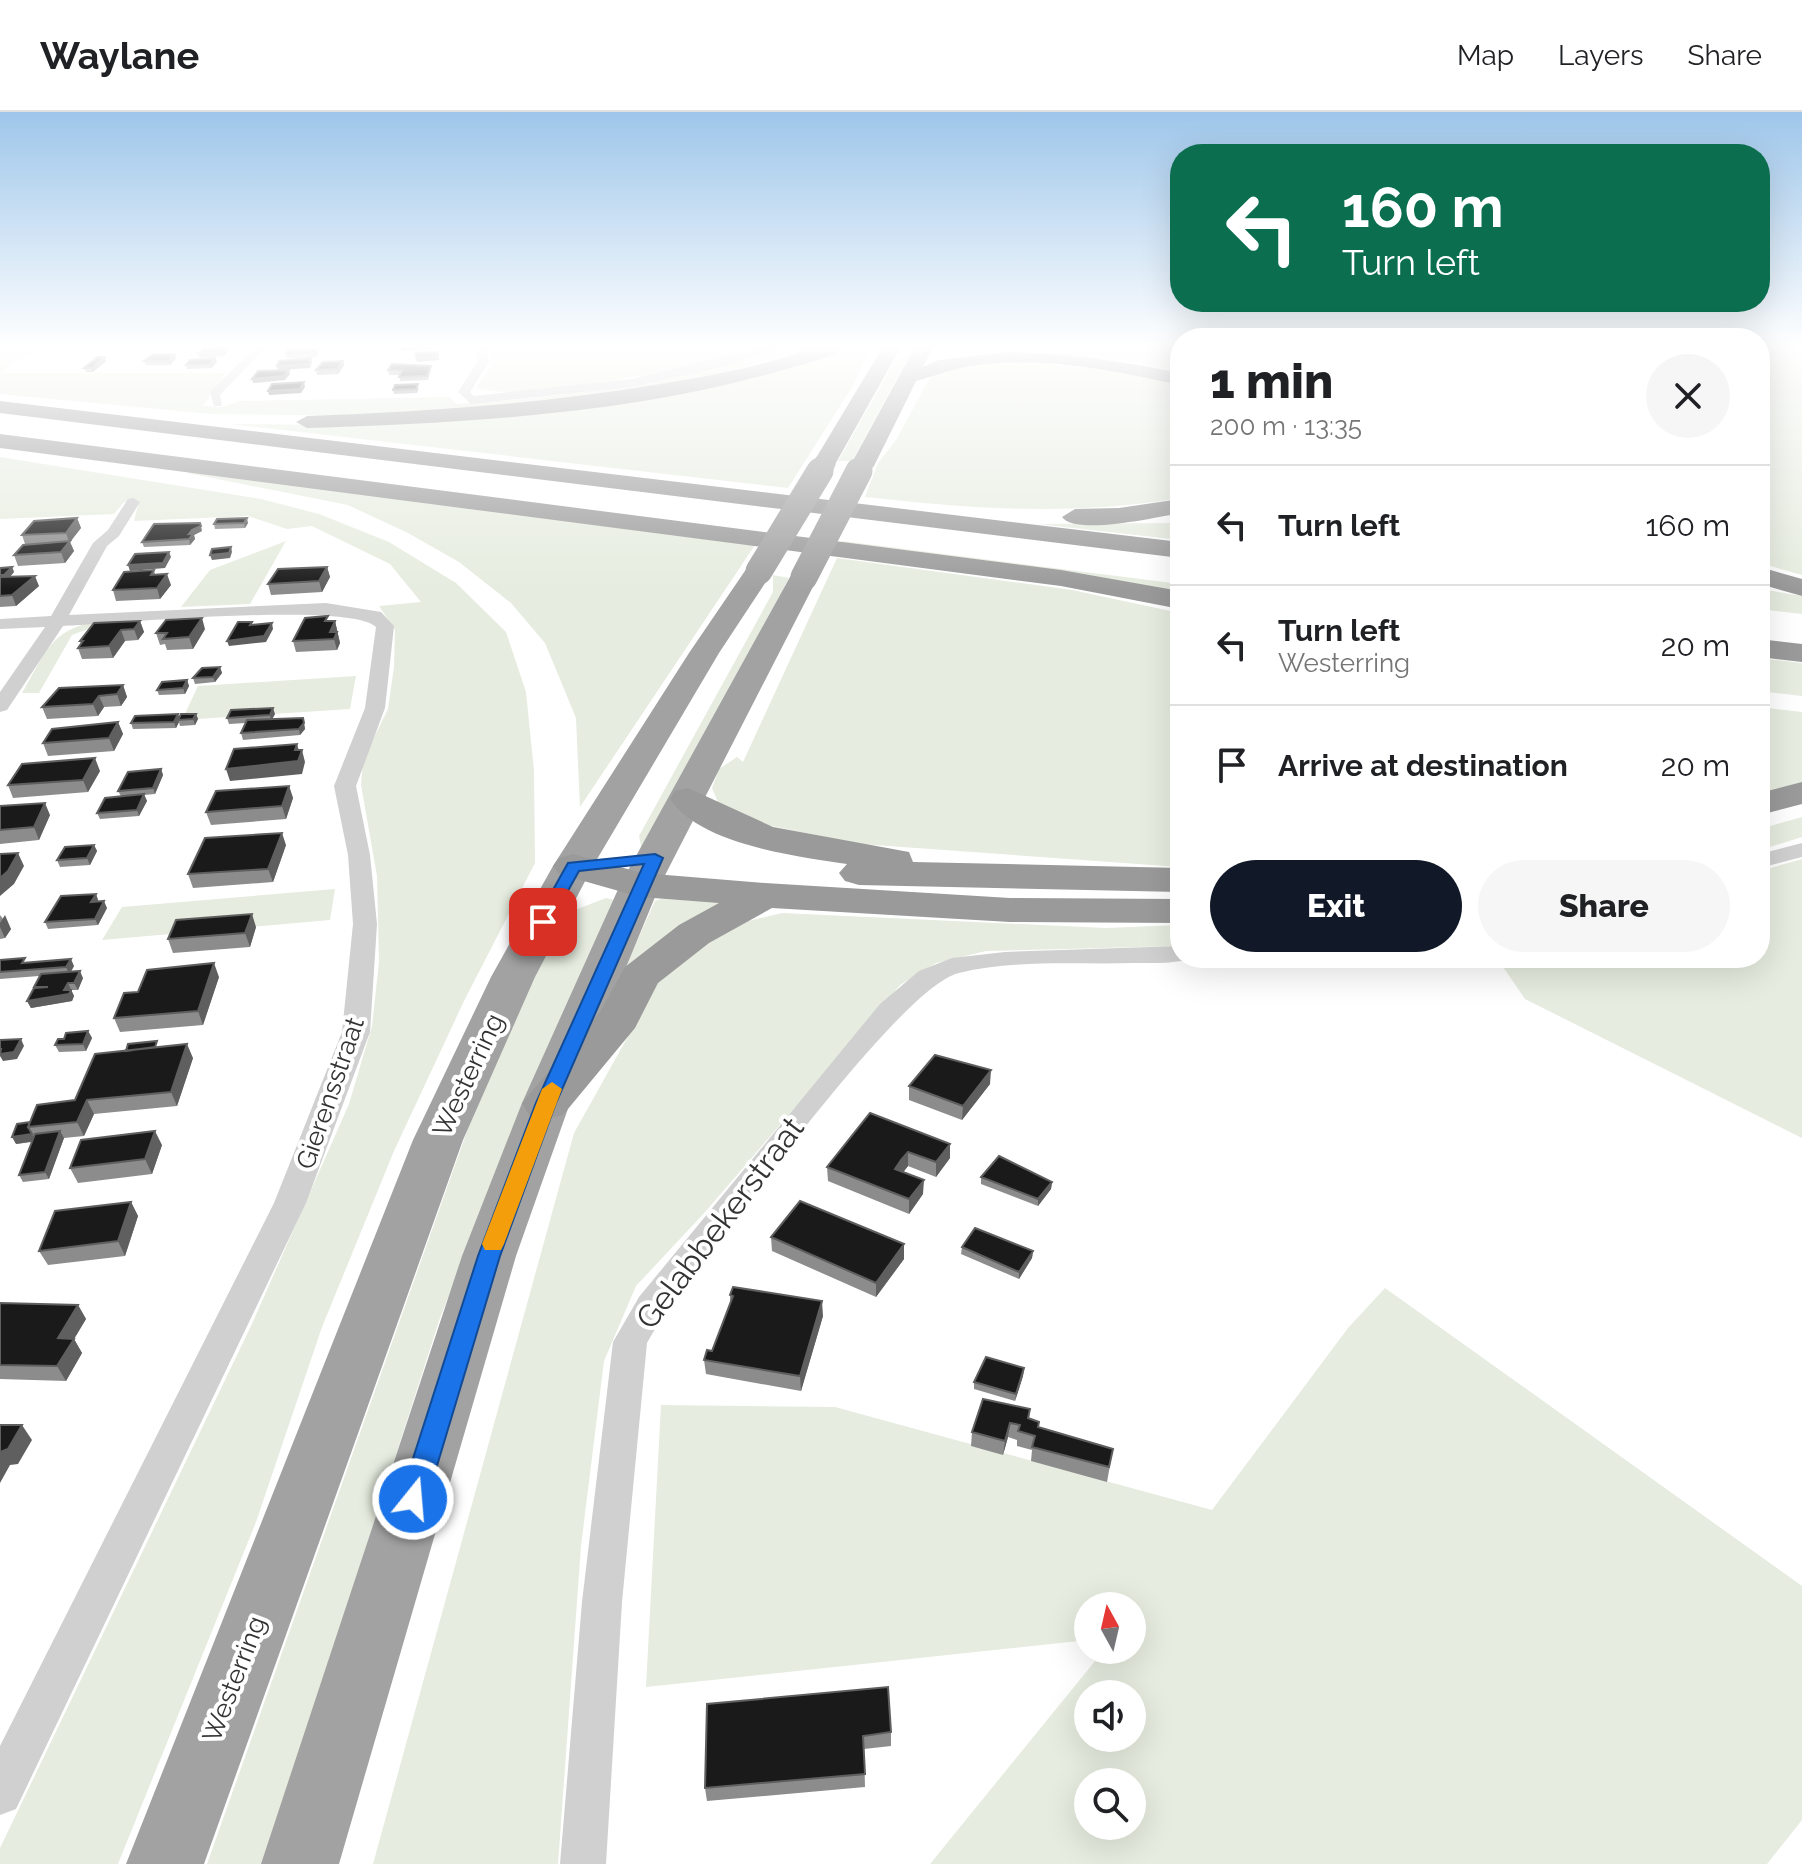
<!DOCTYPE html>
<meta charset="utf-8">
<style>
body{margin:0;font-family:Raleway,sans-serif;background:#f6f6f6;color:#202124;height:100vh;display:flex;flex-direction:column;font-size:30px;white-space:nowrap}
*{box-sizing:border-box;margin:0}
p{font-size:26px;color:#757577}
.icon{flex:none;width:44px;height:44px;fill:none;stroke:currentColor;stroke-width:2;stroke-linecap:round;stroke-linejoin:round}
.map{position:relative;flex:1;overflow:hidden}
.panel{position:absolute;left:1170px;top:216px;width:600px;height:640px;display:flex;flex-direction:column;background:#fff;border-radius:32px;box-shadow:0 8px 32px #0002}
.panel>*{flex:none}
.guide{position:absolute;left:1170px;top:32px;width:600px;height:168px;border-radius:32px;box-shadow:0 8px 32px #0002;background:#0b6e4f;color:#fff;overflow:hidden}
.needle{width:52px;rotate:352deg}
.fabs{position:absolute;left:1074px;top:1480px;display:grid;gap:16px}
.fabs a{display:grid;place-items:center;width:72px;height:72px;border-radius:50%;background:#fff;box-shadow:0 8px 32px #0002;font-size:40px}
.pin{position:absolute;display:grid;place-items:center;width:68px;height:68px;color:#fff;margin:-34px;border-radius:16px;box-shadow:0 4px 12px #0006}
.me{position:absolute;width:88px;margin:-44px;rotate:17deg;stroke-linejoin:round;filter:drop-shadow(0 0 6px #0008)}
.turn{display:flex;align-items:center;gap:28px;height:168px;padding:0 40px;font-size:36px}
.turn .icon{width:104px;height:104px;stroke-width:2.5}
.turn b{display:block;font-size:56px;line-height:68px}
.round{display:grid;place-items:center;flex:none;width:84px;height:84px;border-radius:42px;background:#f6f6f6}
.overview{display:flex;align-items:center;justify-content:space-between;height:136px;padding:0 40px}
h1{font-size:48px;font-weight:800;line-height:60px}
.primary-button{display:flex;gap:16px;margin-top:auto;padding:16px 40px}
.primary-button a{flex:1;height:92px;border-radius:48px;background:#111827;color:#fff;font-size:32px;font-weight:800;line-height:92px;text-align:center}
.primary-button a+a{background:#f6f6f6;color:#202124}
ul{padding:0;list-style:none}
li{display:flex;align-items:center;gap:24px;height:120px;padding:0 40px;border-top:2px solid #e0e0e0}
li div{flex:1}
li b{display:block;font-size:30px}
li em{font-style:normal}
header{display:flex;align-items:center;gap:48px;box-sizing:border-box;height:112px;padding:0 40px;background:#fff;border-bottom:2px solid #e0e0e0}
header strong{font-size:38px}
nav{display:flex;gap:44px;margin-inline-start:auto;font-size:28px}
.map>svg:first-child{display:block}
</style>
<header>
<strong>Waylane</strong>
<nav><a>Map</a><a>Layers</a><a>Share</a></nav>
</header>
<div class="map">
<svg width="1802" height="1752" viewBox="0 0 1802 1752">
<rect width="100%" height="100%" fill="#fff"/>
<path fill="#e6ecdf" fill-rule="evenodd" d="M0 233H43L0 261Z
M493 233H778C710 251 643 265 573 274 539 278 509 284 476 276L490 255Z
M795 233H822L713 264 590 286 368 304 212 302 0 282V261H226L203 294 223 295 240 289 450 285 456 292C569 286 687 268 795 233Z
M850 233H872L854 272 788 376 230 312 328 313 564 298 805 248Z
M964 233H1180V259L1143 251Z
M1760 233 1802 234V463L1760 451Z
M909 244 852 349H838L896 247Z
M1001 248 1125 259 1180 270V386C1071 404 974 397 865 385L878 351 896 328 931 264 941 258Z
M0 345 261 387 319 402 389 430 456 471 506 520 526 580 534 659 535 751 464 889 394 1039 322 1215 256 1410 118 1752H0V1736L251 1214 349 992 372 914 379 850 377 764 361 673 363 648 388 597 394 555 395 518 379 494 421 490 390 452 312 414 287 417 248 404 134 409 139 389 124 390 114 402 0 407Z
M190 360 755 433 580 695 576 606 545 531 511 491 459 450 408 421 348 393 187 361Z
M1180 411V428L1038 412Z
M286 429 250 492 181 495 210 458Z
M842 429 1180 472V484L838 433Z
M837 446 1072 478 1180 501V755L860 732 748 709 720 695 712 676 719 657 737 645 743 650Z
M773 463 789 466 647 738H642L639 724 773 480Z
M1760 477 1802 484V502L1760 497Z
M96 510V514L72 523 39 581H22C44 544 50 517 96 510Z
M1760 546 1802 551V584L1760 579Z
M356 564 350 597 182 608 198 574Z
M1760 595 1802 600V673L1760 683Z
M1802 705V725L1760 738V717Z
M1802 747V1026L1525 887 1497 846H1760V759Z
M335 777 330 808 102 828 122 795Z
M606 786 614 788 518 1007 440 1206 264 1752H207L487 963 557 820 570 800Z
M661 787 720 790 723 794 625 856 655 789Z
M782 801 1106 816 1180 813V834L986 839 936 851 900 873 706 1099 636 1174 604 1249 581 1434 558 1752H373L574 1021 664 860 707 829 748 809Z
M1385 1176 1802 1474V1708L1767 1752H930L1104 1538H1132V1494H1088V1528L646 1575 661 1293 835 1295 1212 1398 1348 1216ZM1088 1582H1132V1626H1088ZM1088 1670H1132V1714H1088Z"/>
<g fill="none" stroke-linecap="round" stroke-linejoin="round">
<path fill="#d0d0d0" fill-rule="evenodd" d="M257 233H268L220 283 222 294H214L210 280Z
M475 233H485L489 250 470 280 474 284 631 267 775 233H792L714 257 631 275 471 292 458 280 477 250Z
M133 386 140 390 119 424 107 434 69 503 326 491 381 500 394 514 385 596 356 674 370 743 377 812 370 920 306 1091 16 1697 0 1703V1634L274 1091 342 920 353 812 348 743 334 674 365 596 376 515C350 489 112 512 63 514L7 598 0 600V580L45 515 0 517V507L51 504 93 431 108 418 128 387Z
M1802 731V745L1760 756V742Z
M1180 834V846L1189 847C1171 852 1152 851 1135 851 1078 853 1014 847 959 861 897 876 711 1141 663 1203L647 1231 622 1490 606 1752H560L582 1490 613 1230 639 1185 880 892 919 859 952 846 1005 840Z"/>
<path fill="#a2a2a2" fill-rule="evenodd" d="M884 233H902L833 356H817L813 351Z
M916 233H934L874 354 870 359H854L850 354Z
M759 451 769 453 773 459 719 541 593 754 535 865 463 1028 204 1752H126L413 1028 491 865 553 754 689 541 749 453Z
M804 457 814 459 818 465 660 773 570 991 516 1144 339 1752H261L462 1144 522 991 620 773 790 465 794 459Z"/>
<path fill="#9a9a9a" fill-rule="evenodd" d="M820 233H846C835 246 807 251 790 256 635 302 468 311 307 316L296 310 307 304C423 300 539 292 654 273 710 264 767 254 820 233Z
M1007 240C1066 241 1123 249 1180 261V273C1112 258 1039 243 969 254 948 258 929 266 909 271L899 265 939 248Z
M0 289 1180 430V446L0 301Z
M0 322 1061 458 1180 479V497L1061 474 0 336Z
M1180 387V401C1158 405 1075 424 1062 405L1075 397 1119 396Z
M1760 455 1802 467V484L1760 472Z
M1760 527 1802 532V550L1760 545Z
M1802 670V692L1760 703V681Z
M688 676 773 715 909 740 913 750 1180 756V780L859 773 845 769 839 761 847 752C796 744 701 733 670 687L675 679Z
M573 742 642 761 765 771 1010 786 1180 787V811L1010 810 772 796 709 831 658 871 635 916 563 1003 546 1007 529 1003 522 991 600 900 625 855 679 813 719 791 640 785 559 762 553 754 559 746Z"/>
<path stroke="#a2a2a2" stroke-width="21" d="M819 361 825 351
M858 361 862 354"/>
<path stroke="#a2a2a2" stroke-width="27" d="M759 459 820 359
M804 465 859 359"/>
</g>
<path fill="#8c8c8c" d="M318 237V241L316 245 287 246 286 242Z
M175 242 176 246 170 253H146L144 249Z
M106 249 93 260H86L84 256Z
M343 249 344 253 338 262 317 263 316 258Z
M217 250 211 256 187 257 186 253Z
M431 254V258L428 268 400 269V263H389L388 258Z
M419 276 417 281 394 282 393 278Z
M77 406 81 416 70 430 74 439 65 451 18 454 14 443 25 432 22 423Z
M248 411 245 416 215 417 214 412Z
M202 419 194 423 195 427 190 433 144 435 142 430Z
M12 455 14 460 10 465 39 474 16 494 0 495V456Z
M327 455 330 465 322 480 271 483 268 472Z
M154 458 155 462 171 473 160 487 116 489 113 478Z
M140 509 144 520 138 528 125 529 113 546 82 547 78 536 81 532 80 529Z
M329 509H335L340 531 337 538 296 540 293 529Z
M205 517 193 537 167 538 165 532 160 533 156 521Z
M220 555 222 561 215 570 195 572 193 566Z
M187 568 189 574 185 582 159 583 157 578Z
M123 573 127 585 121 594 104 595 98 604 47 607 42 595Z
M196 602 198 607 195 613 180 614 179 610 176 616 133 617 131 611 179 606Z
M275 602 272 607 303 606 305 617 300 623 243 628 241 621 246 611 229 612 227 606Z
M118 610 123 622 114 639 48 644 43 631Z
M161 657 163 663 155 682 144 683 147 689 139 704 100 707 97 701 121 684 118 679Z
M100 659 88 680 13 686 8 673Z
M289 674 293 686 286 707 211 713 206 700Z
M0 694 50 703 39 728 0 732Z
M94 733 97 739 90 753 60 755 57 748Z
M286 733 273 770 193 776 188 762Z
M96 782 98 788V790L107 796 98 813 48 817 45 810Z
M0 803 11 817 5 826 0 827Z
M256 815 250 835 173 841 168 827Z
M0 848 74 854 71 860 83 866 78 878H71L74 884 72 889 31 896 27 889 35 876 34 875 39 864 0 867Z
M219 865 203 913 120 920 114 906Z
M88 919 92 926 86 939 59 940 55 933 64 927Z
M159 935 193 946 177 994 94 1002 84 1024 64 1026 49 1067 23 1070 19 1063 32 1030 16 1032 30 1010 75 988Z
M990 972 962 1008 909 988V974Z
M950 1032V1046L936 1065 908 1054 903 1060 923 1082 909 1102 828 1069 827 1055Z
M162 1033 152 1062 78 1071 70 1056Z
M981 1065 1052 1070 1051 1077 1038 1094 981 1072Z
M131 1090 138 1104 125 1144 48 1153 39 1139Z
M771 1125 904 1147 876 1185 772 1139Z
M962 1135 1033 1139 1032 1146 1019 1167 961 1142Z
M730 1183 823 1204 801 1279 706 1262 704 1248 712 1239 730 1191Z
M0 1191 78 1193 86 1207 74 1227 82 1241 66 1269 0 1267Z
M1024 1256 1023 1264 1015 1289 974 1277V1270Z
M1030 1297 1029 1307 1039 1315 1113 1337 1107 1370 1031 1349 1032 1338 1017 1334V1328L1008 1325 1003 1343 971 1334 972 1320Z
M707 1592 891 1620V1634L864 1637 865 1675 707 1689 705 1676Z"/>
<path fill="#5f5f5f" d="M290 233H325V234L291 237Z
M426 233H434L435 236 403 239 402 236Z
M228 235 229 239 224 244 199 245 198 241Z
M175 242 176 246 170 253 169 249Z
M438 244 439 248 417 250 416 246Z
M105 245 106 249 93 260 92 256Z
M215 246 217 250 211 256 210 252Z
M311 246 312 250 310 256 278 258 277 254Z
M343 249 344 253 338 262 337 257Z
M289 258 290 262 285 268 253 271 252 267Z
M304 270 305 275 301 281 269 283 268 279Z
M77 406 81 416 70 430 74 439 65 451 61 440 69 430 66 421Z
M247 406 248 411 245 416 244 411Z
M201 414 202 419 194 423 195 427 190 433 189 427V422L192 418Z
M231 435 232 440 230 446 212 448 210 443Z
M169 440 171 445 165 456 130 459 128 453Z
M12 455 14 460 6 469 4 463Z
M327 455 330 465 322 480 319 469Z
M167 462 171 473 160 487 157 476Z
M35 464 39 474 16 494 12 483Z
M202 506 205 517 193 537 189 525Z
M140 509 144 520 138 528 134 517Z
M335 509 340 531 337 538 334 527 330 520Z
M272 511 273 517 266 530 229 534 227 529Z
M121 518 125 529 113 546 109 534Z
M220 555 222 561 215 570 213 565Z
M187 568 189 574 185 582 183 576Z
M123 573 127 585 121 594 117 582Z
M99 584 104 595 98 604 93 592Z
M273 596 275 602 271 609 270 603Z
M178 602 180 607 178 608 179 610 176 616 174 610Z
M196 602 198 607 195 613 193 607Z
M118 610 123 622 114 639 109 626Z
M304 611 305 617 300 623 299 617Z
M297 632 300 643 302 638 305 650 302 662 230 669 226 657 295 638Z
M95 646 100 659 88 680 83 668Z
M161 657 163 663 155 682 153 676Z
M289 674 293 686 286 707 282 694Z
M144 682 147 689 139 704 137 698Z
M45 691 50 703 39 728 34 715Z
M282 721 286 733 273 770 268 757Z
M94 733 97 739 90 753 87 746Z
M18 741 24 754 14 772 0 784V766Z
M96 782 98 788 94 797 91 790Z
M104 789 107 796 98 813 95 807Z
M252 802 256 815 250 835 245 821Z
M5 803 11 817 5 826 0 815V811Z
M71 847 74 854 69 862 66 855Z
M214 851 219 865 203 913 198 899Z
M80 859 83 866 78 878 74 871Z
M68 871 74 884 72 889 31 896 27 889 64 878Z
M88 919 92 926 86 939 83 932Z
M21 927 24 934 17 947 3 949 0 944V937Z
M187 932 193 946 177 994 171 980Z
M991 958 990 972 962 1008 963 994Z
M87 988 94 1002 84 1024 77 1010Z
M60 1019 64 1026 49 1067 45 1060Z
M155 1019 162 1033 152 1062 145 1047Z
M32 1022 35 1029 16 1032 12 1025Z
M950 1032V1046L936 1065V1050Z
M908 1040V1054L895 1071V1057Z
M924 1068 923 1082 909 1102V1087Z
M1052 1070 1051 1077 1038 1094V1087Z
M131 1090 138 1104 125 1144 118 1129Z
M904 1132V1147L876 1185V1171Z
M1033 1139 1032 1146 1019 1167V1160Z
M822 1189 823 1204 801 1279 800 1264Z
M78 1193 86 1207 74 1227 82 1241 66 1269 57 1254 58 1226Z
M1024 1256 1023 1264 1015 1289 1016 1282Z
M1010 1311 1008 1325 1003 1343 1005 1329Z
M22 1313 32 1328 18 1352 10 1353 0 1371V1340Z"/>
<path fill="#1a1a1a" stroke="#5f5f5f" stroke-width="2" d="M402 233H426L402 236Z
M228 235 223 240 198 241 204 236Z
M318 237 315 241 286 242 288 238Z
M437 240 438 244 416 246 415 241Z
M153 242H175L169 249H144Z
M97 245H105L92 256H84Z
M215 246 210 252 186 253 190 248Z
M311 246 309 252 277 254 279 249Z
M343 249 337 257 316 258 323 250Z
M392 252 431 254 427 264 399 265 402 259 388 258Z
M289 258 284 264 252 267 258 259Z
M304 270 300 277 268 279 272 272Z
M418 272 416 277 393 278 395 273Z
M77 406 66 421 22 423 34 409Z
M247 406 244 411 214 412 217 407Z
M200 411 201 414 192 418 189 422 194 421 189 427 142 430 154 412Z
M70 429 61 440 14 443 23 433Z
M231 435 229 441 210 443 212 437Z
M169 440 163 451 128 453 135 442Z
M12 455 4 463H0V456Z
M327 455 319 469 268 472 278 457Z
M154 458 151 463 167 462 157 476 113 478 124 460Z
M35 464 12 483 0 484V465Z
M328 504 325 509H335L330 520H337L334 527 293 529 305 506Z
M202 506 189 525 163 527 167 521H156L166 508Z
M140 509 134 517 121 518 109 534 78 536 83 529H80L94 511Z
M238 510H252L250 513 272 511 264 524 227 529Z
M220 555 213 565 193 566 202 556Z
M187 568 183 576 157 578 162 570Z
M123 573 117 582 99 584 93 592 42 595 59 576Z
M273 596 270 603 227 606 231 598Z
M178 602 174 610 131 611 135 604Z
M181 602H196L193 607 178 608Z
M303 606 304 611 299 617 241 621 247 608Z
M118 610 109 626 43 631 52 617Z
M297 632 295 638H302L298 649 226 657 234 637Z
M95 646 83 668 8 673 22 652Z
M161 657 153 676 118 679 128 660Z
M289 674 282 694 206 700 216 679Z
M144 682 137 698 97 701 105 686Z
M45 691 34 715 0 718V694Z
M282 721 268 757 188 762 205 726Z
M94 733 87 746 57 748 65 735Z
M18 741 8 759 0 766V742Z
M96 782 91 790 104 789 95 807 45 810 61 784Z
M252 802 245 821 168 827 176 808Z
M25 846 22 851 71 847 66 855 0 860V848Z
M214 851 198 899 114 906 124 881 138 880 147 858Z
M80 859 74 871H68L64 878H71L69 882 27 889 34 876 48 875H34L41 862Z
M88 919 83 932 55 933 58 927H64L66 921Z
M21 927 14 940 0 942 1 937H0V928Z
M157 929 155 935 126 939 128 932Z
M187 932 171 980 87 988 77 1010 28 1015 37 993 75 988 95 942Z
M935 943 991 958 963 994 909 974Z
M870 1001 950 1032 936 1050 908 1040 901 1048 895 1057 924 1068 909 1087 827 1055Z
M30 1010 28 1015 32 1022 12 1025 17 1012Z
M60 1019 45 1060 19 1063 35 1022Z
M155 1019 145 1047 70 1056 81 1028Z
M999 1044 1052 1070 1038 1087 981 1065Z
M800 1089 904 1132 876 1171 771 1125Z
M131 1090 118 1129 39 1139 55 1099Z
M975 1116 1033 1139 1019 1160 962 1135Z
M733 1175 822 1189 800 1264 704 1248 707 1238 712 1239 733 1184 730 1183Z
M0 1191 78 1193 58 1226 74 1227 57 1254 0 1253Z
M986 1245 1024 1256 1016 1282 974 1270Z
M983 1287 1030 1297 1028 1306 1039 1310 1038 1315 1113 1337 1109 1355 1032 1335 1035 1324 1018 1319 1020 1313 1010 1311 1005 1329 972 1320Z
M0 1313H22L8 1337 0 1340Z
M888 1575 891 1620 863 1624 865 1662 705 1676 707 1592Z"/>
<linearGradient id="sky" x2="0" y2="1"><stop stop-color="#9ec6ea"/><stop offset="0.49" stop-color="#fff"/><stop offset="1" stop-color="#fff" stop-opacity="0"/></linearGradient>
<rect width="1802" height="478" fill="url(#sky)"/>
<path fill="#1a73e8" stroke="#114b97" stroke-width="2" d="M655 742 663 746 556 991 500 1144 427 1387 423 1395 413 1399 404 1395 400 1387 478 1144 536 991 644 752 579 759 549 813 543 815 535 810 568 751Z"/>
<path fill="#f59e0b" d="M552 970 562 977 504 1132 501 1138H485L482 1132 542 977Z"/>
<g text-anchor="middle" stroke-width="8" stroke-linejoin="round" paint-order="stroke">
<g font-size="26" fill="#333" stroke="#fff">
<text transform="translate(468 963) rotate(-65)" y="9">Westerring</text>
<text transform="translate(330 981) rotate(-71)" y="9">Gierensstraat</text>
<text transform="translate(234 1567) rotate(-69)" y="9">Westerring</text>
</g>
<g font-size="32" fill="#333" stroke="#fff">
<text transform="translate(720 1111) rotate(-53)" y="11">Gelabbekerstraat</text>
</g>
</g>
</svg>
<div class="fabs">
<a><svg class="needle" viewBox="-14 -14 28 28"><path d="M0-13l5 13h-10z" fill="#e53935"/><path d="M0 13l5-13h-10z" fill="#757577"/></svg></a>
<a><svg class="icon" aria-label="sound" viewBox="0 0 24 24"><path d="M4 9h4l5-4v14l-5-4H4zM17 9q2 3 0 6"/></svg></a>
<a><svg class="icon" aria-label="search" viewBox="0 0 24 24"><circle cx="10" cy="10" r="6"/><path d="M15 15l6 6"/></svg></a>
</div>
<div class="pin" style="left:543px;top:810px;background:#d93025"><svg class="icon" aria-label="arrive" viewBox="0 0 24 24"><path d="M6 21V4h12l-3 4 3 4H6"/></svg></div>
<svg class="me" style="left:413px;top:1387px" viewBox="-20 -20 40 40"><circle r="17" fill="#1a73e8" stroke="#fff" stroke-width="3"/><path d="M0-11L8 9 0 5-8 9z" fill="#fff"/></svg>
<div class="guide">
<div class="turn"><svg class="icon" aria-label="left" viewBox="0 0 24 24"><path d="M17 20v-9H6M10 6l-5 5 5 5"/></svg><div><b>160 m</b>Turn left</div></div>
</div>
<section class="panel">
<div class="overview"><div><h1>1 min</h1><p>200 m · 13:35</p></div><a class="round"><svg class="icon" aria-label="close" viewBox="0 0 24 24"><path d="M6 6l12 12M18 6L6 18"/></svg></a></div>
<ul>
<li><svg class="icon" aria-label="left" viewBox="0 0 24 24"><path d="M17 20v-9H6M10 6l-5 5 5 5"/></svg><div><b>Turn left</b></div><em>160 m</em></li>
<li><svg class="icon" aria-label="left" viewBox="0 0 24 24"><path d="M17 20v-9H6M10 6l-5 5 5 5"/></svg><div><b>Turn left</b><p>Westerring</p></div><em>20 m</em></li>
<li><svg class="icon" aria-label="arrive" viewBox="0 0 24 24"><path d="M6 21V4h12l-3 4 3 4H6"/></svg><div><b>Arrive at destination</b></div><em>20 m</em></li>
</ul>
<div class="primary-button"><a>Exit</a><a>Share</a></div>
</section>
</div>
